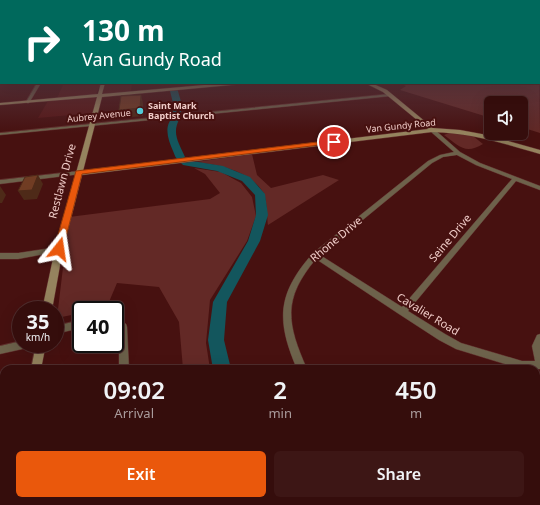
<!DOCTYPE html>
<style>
body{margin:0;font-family:"Noto Sans",sans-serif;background:#3d1615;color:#f1f3f6;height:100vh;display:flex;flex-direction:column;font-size:15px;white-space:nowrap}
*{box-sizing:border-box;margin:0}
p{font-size:13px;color:#aa9c9d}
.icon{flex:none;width:22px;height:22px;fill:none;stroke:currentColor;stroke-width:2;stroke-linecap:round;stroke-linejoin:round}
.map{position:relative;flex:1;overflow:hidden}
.panel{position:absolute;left:0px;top:365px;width:540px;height:140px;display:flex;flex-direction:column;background:#350d0c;border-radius:12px 12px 0 0;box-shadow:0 4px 16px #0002,0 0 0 1px #4f2d2d}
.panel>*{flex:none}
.top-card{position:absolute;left:0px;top:0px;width:540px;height:84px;box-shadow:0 4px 16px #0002,0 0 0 1px #4f2d2d;background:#00695c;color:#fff;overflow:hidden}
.tools{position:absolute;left:484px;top:96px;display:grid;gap:8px}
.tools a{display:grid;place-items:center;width:44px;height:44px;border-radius:6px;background:#350d0c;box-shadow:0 4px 16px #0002,0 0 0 1px #4f2d2d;font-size:20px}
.speed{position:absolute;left:12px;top:301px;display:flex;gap:8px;font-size:20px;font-weight:700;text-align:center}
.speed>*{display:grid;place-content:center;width:52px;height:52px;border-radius:50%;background:#350d0c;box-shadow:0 4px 16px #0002,0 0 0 1px #4f2d2d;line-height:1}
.speed small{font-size:10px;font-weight:400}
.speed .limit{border:2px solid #111;border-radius:6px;background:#fff;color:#111}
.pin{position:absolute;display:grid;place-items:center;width:34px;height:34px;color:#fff;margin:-17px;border:2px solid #fff;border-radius:50%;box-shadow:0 1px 4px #0007}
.me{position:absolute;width:44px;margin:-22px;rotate:15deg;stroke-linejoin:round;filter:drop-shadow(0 0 3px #0008)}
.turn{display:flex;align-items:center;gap:14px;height:84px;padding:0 16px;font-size:18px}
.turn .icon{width:52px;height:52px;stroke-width:2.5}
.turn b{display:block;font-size:28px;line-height:34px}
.eta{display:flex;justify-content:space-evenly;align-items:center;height:68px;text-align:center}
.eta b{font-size:24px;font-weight:600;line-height:28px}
.primary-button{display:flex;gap:8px;margin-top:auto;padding:8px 16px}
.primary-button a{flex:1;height:46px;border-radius:6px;background:#ea580c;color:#fff;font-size:16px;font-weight:600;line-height:46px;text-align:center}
.primary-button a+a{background:#3d1615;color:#f1f3f6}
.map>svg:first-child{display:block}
</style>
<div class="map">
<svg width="540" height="505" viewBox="0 0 540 505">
<rect width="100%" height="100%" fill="#471110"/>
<path fill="#561716" d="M66 83H77L76 85 101 83 96 94 57 98 63 85Z
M105 83H132L131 92 105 94 103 93Z
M93 97 96 98 93 113 38 118 48 101Z"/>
<path fill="#632926" d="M539 63 540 133 521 127V103H491V118L400 90 406 86 400 83H539Z
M449 133 473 136 483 144C465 155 459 146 444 135Z
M252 154 257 175 271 188 323 175 339 180 268 225C267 218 267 198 263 192 249 170 219 165 195 162Z
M194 168 221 172 241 183 252 197 256 216 247 241 210 300 206 343 210 369H183L179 322 159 287 117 283 106 309 81 310V313L57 318 69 217 210 199 220 193 205 174Z
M166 501H231L232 505H157Z"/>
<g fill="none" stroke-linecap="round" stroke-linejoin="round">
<path fill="#13565d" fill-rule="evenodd" d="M171 89H177L178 91C180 99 185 110 178 116L180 118C171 133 179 143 185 157L180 160C175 159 175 155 173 151 168 139 163 126 174 116L172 114 174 107 170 91Z
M186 160 223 166 250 177 265 194 268 215 260 241 227 302 224 340 231 369H213L208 340 213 302 248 241 256 215 255 195 242 181 217 171 183 165 181 163Z
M238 501H260L261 505H239Z"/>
<g stroke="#622f2d" stroke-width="1">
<path id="street" d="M0 68H1V72H0Z
M0 82 1 83H3L0 84Z
M37 83H41L29 103H27L26 102Z
M390 94 392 95 391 96 0 135V133Z
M430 129H434L460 152 480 163 540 186V190L516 181 408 311 445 334 461 343 522 361H535L532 346 537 335 540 334V369H521L456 349 439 340 399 314 316 259C282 299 287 324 307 369H297C276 320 277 294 313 253L428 161 440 155 454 152 430 131ZM457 155 476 165 512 179 402 307 320 255 432 163 443 157Z
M79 171 81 172V174L0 184V180Z
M59 247 62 249 61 251 18 259H0V253H18Z
M115 317 126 324 127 327 129 369H119V329L115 326Z
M81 320V328L55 334V326Z
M21 341V344H31L30 347 27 348 0 354V346Z
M429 501H444L446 505H431Z"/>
</g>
<g stroke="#622f2d" stroke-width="1">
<path id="secondary" d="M101 83H105L102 94 227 83H244L242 84 102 97 83 171 428 129 383 92 365 83H371L387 90 433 128 460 130 487 135 540 150V154C501 143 473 133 432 132L82 175 63 249 52 310H42L55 249 97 97 0 105V103L98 94Z
M36 344H46L41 369H31Z
M4 469V487L0 489V470Z"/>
</g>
<use href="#street" fill="#6d624b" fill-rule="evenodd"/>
<use href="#secondary" fill="#95835e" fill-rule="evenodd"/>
</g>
<path fill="#4e2a18" d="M141 95 143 103V116L121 118 119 110Z
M38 175 43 184 37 199 24 200 18 191Z
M0 186 6 195 2 203H0Z"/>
<path fill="#703c23" stroke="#4e2a18" d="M141 95 140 108 119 110 121 96Z
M38 175 32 190 18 191 25 177Z"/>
<linearGradient id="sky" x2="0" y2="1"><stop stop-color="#270909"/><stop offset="0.47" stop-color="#583842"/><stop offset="1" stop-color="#583842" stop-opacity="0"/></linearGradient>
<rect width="540" height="133" fill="url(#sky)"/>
<path fill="#ea580c" stroke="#983908" d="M334 140 337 142 336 143 82 174 63 249 59 253 54 249 76 171Z"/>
<circle fill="#52cbd8" stroke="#471110" stroke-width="1.5" cx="140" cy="111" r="4"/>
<g text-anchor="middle" stroke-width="4" stroke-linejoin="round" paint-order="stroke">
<g font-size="9" font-weight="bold" fill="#f0ccc8" stroke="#471110" text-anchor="start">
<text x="148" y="109">Saint Mark<tspan x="148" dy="10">Baptist Church</tspan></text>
</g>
<g font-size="9" fill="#f0ccc8" stroke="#471110">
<text transform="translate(99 116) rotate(-6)" y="3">Aubrey Avenue</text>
<text transform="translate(401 126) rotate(-6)" y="3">Van Gundy Road</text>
</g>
<g font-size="11" fill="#f0ccc8" stroke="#471110">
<text transform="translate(62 181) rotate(-75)" y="4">Restlawn Drive</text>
<text transform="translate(450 238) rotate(-50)" y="4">Seine Drive</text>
<text transform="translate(336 239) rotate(-40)" y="4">Rhone Drive</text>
<text transform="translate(428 314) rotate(31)" y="4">Cavalier Road</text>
</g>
</g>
</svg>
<div class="tools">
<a><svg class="icon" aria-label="sound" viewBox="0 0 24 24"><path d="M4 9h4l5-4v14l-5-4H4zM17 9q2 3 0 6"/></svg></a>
</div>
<div class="speed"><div>35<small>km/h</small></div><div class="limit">40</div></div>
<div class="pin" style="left:334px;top:142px;background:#d93025"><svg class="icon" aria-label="arrive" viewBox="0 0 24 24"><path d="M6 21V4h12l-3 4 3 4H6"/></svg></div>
<svg class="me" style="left:59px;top:249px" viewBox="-20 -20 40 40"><path d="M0-17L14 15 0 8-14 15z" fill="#ea580c" stroke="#fff" stroke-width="4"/></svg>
<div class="top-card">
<div class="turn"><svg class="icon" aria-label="right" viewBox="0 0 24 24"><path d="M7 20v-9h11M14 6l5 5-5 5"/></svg><div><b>130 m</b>Van Gundy Road</div></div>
</div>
<section class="panel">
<div class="eta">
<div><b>09:02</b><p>Arrival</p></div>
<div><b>2</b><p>min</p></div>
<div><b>450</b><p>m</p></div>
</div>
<div class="primary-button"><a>Exit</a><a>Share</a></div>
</section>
</div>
